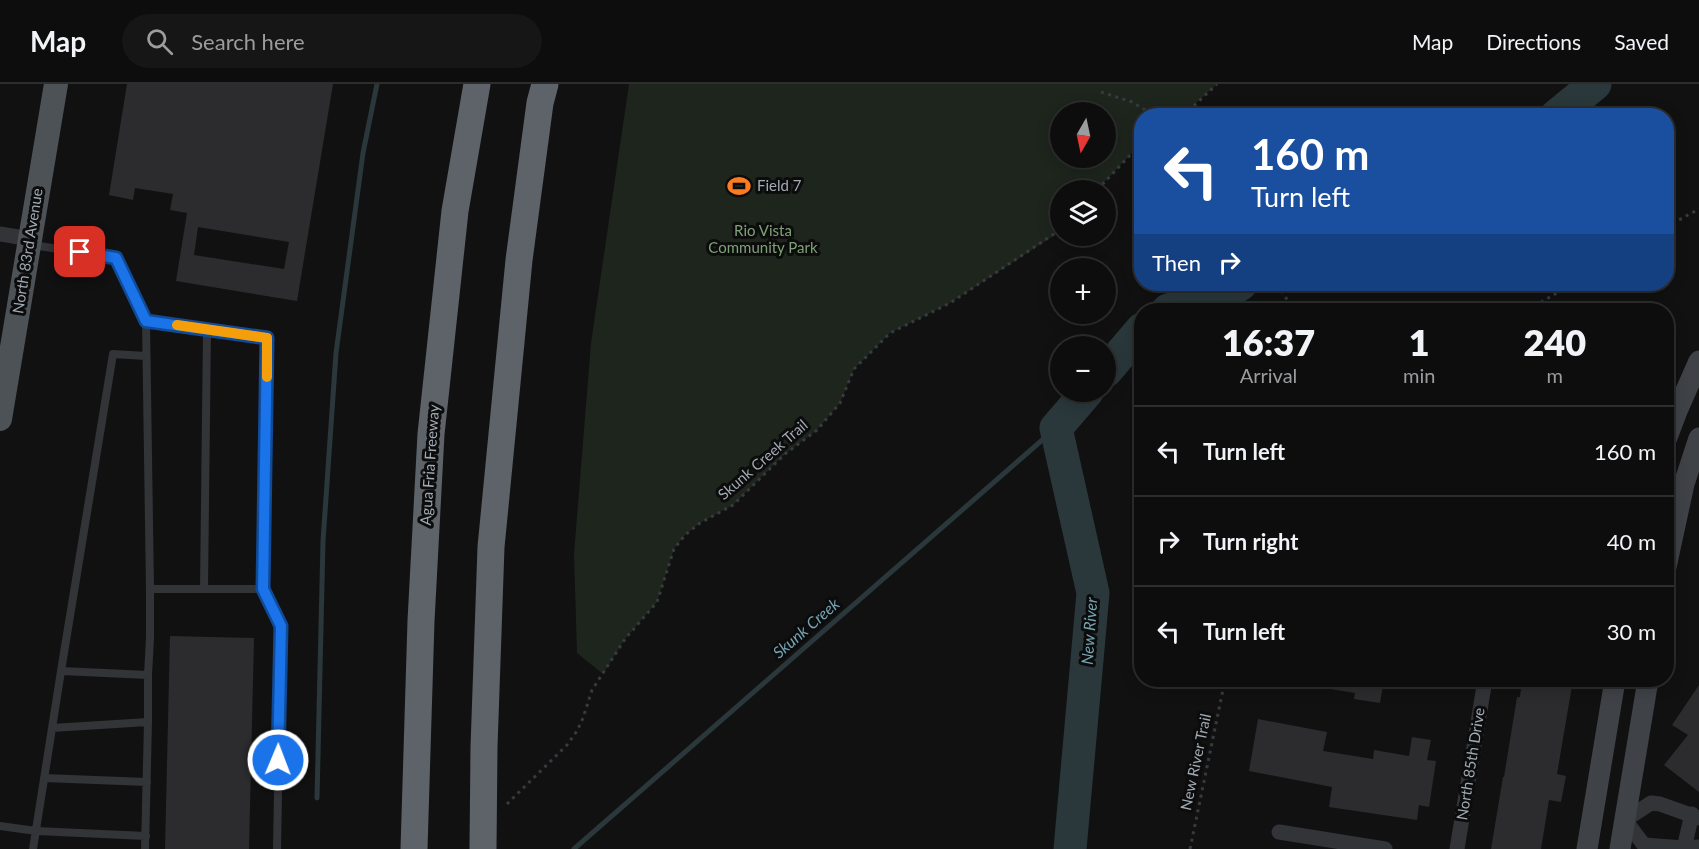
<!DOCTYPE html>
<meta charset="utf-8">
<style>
body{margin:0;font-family:Lato,sans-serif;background:#161617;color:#f1f3f6;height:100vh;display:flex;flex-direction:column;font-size:22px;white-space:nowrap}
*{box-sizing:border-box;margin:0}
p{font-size:20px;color:#9a9c9e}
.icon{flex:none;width:33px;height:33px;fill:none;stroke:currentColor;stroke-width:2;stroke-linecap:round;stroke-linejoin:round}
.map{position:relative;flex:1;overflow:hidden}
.drawer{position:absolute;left:1134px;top:219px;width:540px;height:384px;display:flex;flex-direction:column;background:#0d0d0e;border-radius:24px;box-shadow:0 3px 15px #0003,0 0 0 2px #2d2d2e}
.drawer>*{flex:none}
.top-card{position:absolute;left:1134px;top:24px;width:540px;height:183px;border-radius:24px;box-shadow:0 3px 15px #0003,0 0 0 2px #2d2d2e;background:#1a4fa0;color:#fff;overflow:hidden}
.needle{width:39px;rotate:189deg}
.buttons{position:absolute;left:1050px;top:18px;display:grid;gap:12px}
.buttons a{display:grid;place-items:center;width:66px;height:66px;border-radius:50%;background:#0d0d0e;box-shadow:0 3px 15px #0003,0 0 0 2px #2d2d2e;font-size:30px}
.pin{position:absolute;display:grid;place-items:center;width:51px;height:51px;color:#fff;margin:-26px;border-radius:12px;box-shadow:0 3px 9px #0006}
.me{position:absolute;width:66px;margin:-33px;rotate:1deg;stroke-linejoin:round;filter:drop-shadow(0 0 4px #0008)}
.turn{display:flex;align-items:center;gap:21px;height:126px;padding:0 18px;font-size:27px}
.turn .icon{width:78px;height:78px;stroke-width:2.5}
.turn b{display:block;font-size:42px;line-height:51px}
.then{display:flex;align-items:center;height:57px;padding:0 18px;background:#0003;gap:12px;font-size:22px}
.eta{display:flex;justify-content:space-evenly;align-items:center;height:102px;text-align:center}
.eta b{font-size:36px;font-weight:800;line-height:42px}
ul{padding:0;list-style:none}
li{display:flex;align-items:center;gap:18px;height:90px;padding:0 18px;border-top:2px solid #2d2d2e}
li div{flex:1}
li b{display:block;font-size:22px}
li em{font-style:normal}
header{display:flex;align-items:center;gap:36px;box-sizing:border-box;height:84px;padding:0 30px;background:#0d0d0e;border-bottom:2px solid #2d2d2e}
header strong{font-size:28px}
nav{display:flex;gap:33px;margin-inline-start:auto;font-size:21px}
.search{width:420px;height:54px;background:#161617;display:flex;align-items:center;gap:15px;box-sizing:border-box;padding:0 21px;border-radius:33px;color:#9a9c9e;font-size:22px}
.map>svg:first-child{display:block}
</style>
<header>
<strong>Map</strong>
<div class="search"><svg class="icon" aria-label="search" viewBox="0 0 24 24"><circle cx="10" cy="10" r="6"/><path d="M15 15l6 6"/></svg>Search here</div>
<nav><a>Map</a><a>Directions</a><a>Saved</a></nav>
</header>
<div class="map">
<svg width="1699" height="765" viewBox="0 0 1699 765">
<rect width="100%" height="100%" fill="#111112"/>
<path fill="#1d251d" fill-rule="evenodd" d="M629 0H1217L1183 31 1142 32 1141 62 1134 67 1097 106H1060V146L1058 149 950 219 890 249 854 285 840 319 817 346 785 370 733 421 700 439 685 451 674 465 657 518 625 555 603 590 577 569 574 470 591 259ZM1060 28H1106V74H1060Z"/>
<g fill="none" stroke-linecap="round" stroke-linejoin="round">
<path stroke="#2a383b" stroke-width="5" d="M317 714 323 457 336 269 363 69 377 0
M574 765 1056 344"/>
<path stroke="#2a383b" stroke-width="33" d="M1556 32 1595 0
M1168 226 1231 206 1241 200
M1106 287 1142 245
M1070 765 1093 509 1056 344 1087 308"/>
</g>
<path fill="#2c2c2f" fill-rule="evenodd" d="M127 0H333L297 217 176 197 187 129 170 126 173 110 135 104 133 116 109 111ZM198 143 289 158 284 185 194 171Z
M170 552 254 554 249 765H165Z
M1324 596H1384L1380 619 1354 615 1355 609 1324 604Z
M1522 596H1573L1557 690 1566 692 1561 718 1549 716 1541 765H1491L1503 693H1504L1517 613H1520Z
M1699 601V708L1664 681 1688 651 1672 641Z
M1258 635 1327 648 1323 667 1373 675 1374 666 1409 672 1412 653 1431 656 1427 676 1436 677 1429 723 1419 721 1417 736 1329 723 1332 703 1249 687Z"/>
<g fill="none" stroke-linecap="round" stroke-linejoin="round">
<path stroke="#373b3f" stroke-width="3" stroke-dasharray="3 4.5" stroke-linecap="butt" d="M1101 8 1132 18 1155 32
M1183 32 1217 0
M1097 106 1134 67 1142 62
M1666 143 1699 125
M1278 200 1293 226
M1528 226 1572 200
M507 720 567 661 577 647 583 634 592 606 625 555 657 518 674 465 685 451 700 439 733 421 785 370 817 346 840 319 854 285 890 249 950 219 1060 146
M1190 765 1225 596"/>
<path stroke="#323438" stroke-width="8" d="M33 161 115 174 146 237 150 505H263L268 254 146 237
M146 272 113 270 61 587 148 591 150 554V505
M204 505 207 246
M263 505 281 542 277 765
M148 591V638
M52 644 148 638 145 765
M44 694 147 698
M0 742 36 747 146 752
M33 765 61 587"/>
<path stroke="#323438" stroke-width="15" d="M0 150 30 155
M1666 394 1684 400
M1699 734 1660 720 1651 719 1625 736 1644 761 1684 764 1699 763
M1279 748 1385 765
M1684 764 1692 730
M1457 765 1485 596"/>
<path stroke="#3f4348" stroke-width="21" d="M1666 356 1677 327 1699 277
M1666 483 1684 400 1699 354
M1587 765 1615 596
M1620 765 1648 596"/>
<path stroke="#4d5257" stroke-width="24" d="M0 335 56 0"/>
<path stroke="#5d6369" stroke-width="27" d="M414 765 421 537 431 350 455 127 477 0
M483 765 484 663 491 463 519 176 540 19 545 0"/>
</g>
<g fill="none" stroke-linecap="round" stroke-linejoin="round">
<g stroke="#114b97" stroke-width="15">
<path id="route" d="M80 168 116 174 146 237 267 254 263 505 281 542 278 676"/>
</g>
<use href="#route" stroke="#1a73e8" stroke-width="10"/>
<path stroke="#f59e0b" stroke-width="10" d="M177 241 267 254V293"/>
</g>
<defs>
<g id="stadium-bare" transform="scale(1.8)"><path d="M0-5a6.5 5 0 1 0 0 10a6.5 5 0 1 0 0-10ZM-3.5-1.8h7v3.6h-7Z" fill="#fc7c1f" stroke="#0c0c0d" stroke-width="2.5" paint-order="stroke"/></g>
</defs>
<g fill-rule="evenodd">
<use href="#stadium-bare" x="739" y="102"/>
</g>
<g text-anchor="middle" stroke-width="6" stroke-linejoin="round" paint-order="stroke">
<g font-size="15" fill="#a1abb4" stroke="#0c0c0d" text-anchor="start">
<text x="757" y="107">Field 7</text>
</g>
<g font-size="15" fill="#7ea177" stroke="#0c0c0d">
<text x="763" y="152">Rio Vista<tspan x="763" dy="17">Community Park</tspan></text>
</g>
<g font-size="15" fill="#a1abb4" stroke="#0c0c0d">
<text transform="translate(28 167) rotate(-81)" y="5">North 83rd Avenue</text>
<text transform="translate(763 376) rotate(-41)" y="5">Skunk Creek Trail</text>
<text transform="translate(430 381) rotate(-86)" y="5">Agua Fria Freeway</text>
<text transform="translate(1196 678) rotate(-78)" y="5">New River Trail</text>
<text transform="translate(1471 680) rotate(-81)" y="5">North 85th Drive</text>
</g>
<g font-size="16" font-style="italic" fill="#75a4b2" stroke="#0c0c0d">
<text transform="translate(806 544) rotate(-41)" y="6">Skunk Creek</text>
<text transform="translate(1089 547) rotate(-86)" y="6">New River</text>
</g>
</g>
</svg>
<div class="buttons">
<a><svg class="needle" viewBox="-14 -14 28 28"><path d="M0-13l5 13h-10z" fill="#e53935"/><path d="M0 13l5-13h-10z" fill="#9a9c9e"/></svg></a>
<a><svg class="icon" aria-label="layers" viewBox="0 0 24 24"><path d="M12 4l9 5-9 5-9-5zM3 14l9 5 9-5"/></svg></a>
<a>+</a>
<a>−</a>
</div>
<div class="pin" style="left:80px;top:168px;background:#d93025"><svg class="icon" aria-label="arrive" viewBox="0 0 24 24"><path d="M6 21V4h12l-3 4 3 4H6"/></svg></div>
<svg class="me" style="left:278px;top:676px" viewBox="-20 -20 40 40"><circle r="17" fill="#1a73e8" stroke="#fff" stroke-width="3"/><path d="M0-11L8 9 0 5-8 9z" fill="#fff"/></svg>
<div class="top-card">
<div class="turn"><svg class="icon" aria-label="left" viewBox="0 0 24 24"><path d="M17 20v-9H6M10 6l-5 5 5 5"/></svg><div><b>160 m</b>Turn left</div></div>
<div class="then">Then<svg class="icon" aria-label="right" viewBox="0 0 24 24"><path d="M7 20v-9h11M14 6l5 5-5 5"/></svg></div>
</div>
<section class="drawer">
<div class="eta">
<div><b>16:37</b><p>Arrival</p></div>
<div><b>1</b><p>min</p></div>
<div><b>240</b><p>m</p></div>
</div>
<ul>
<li><svg class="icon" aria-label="left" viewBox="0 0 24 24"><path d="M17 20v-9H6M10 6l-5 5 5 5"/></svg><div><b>Turn left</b></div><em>160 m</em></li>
<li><svg class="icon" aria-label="right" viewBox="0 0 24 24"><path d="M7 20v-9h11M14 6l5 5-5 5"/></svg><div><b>Turn right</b></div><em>40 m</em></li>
<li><svg class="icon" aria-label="left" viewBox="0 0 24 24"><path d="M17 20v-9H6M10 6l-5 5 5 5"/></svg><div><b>Turn left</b></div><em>30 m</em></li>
</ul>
</section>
</div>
